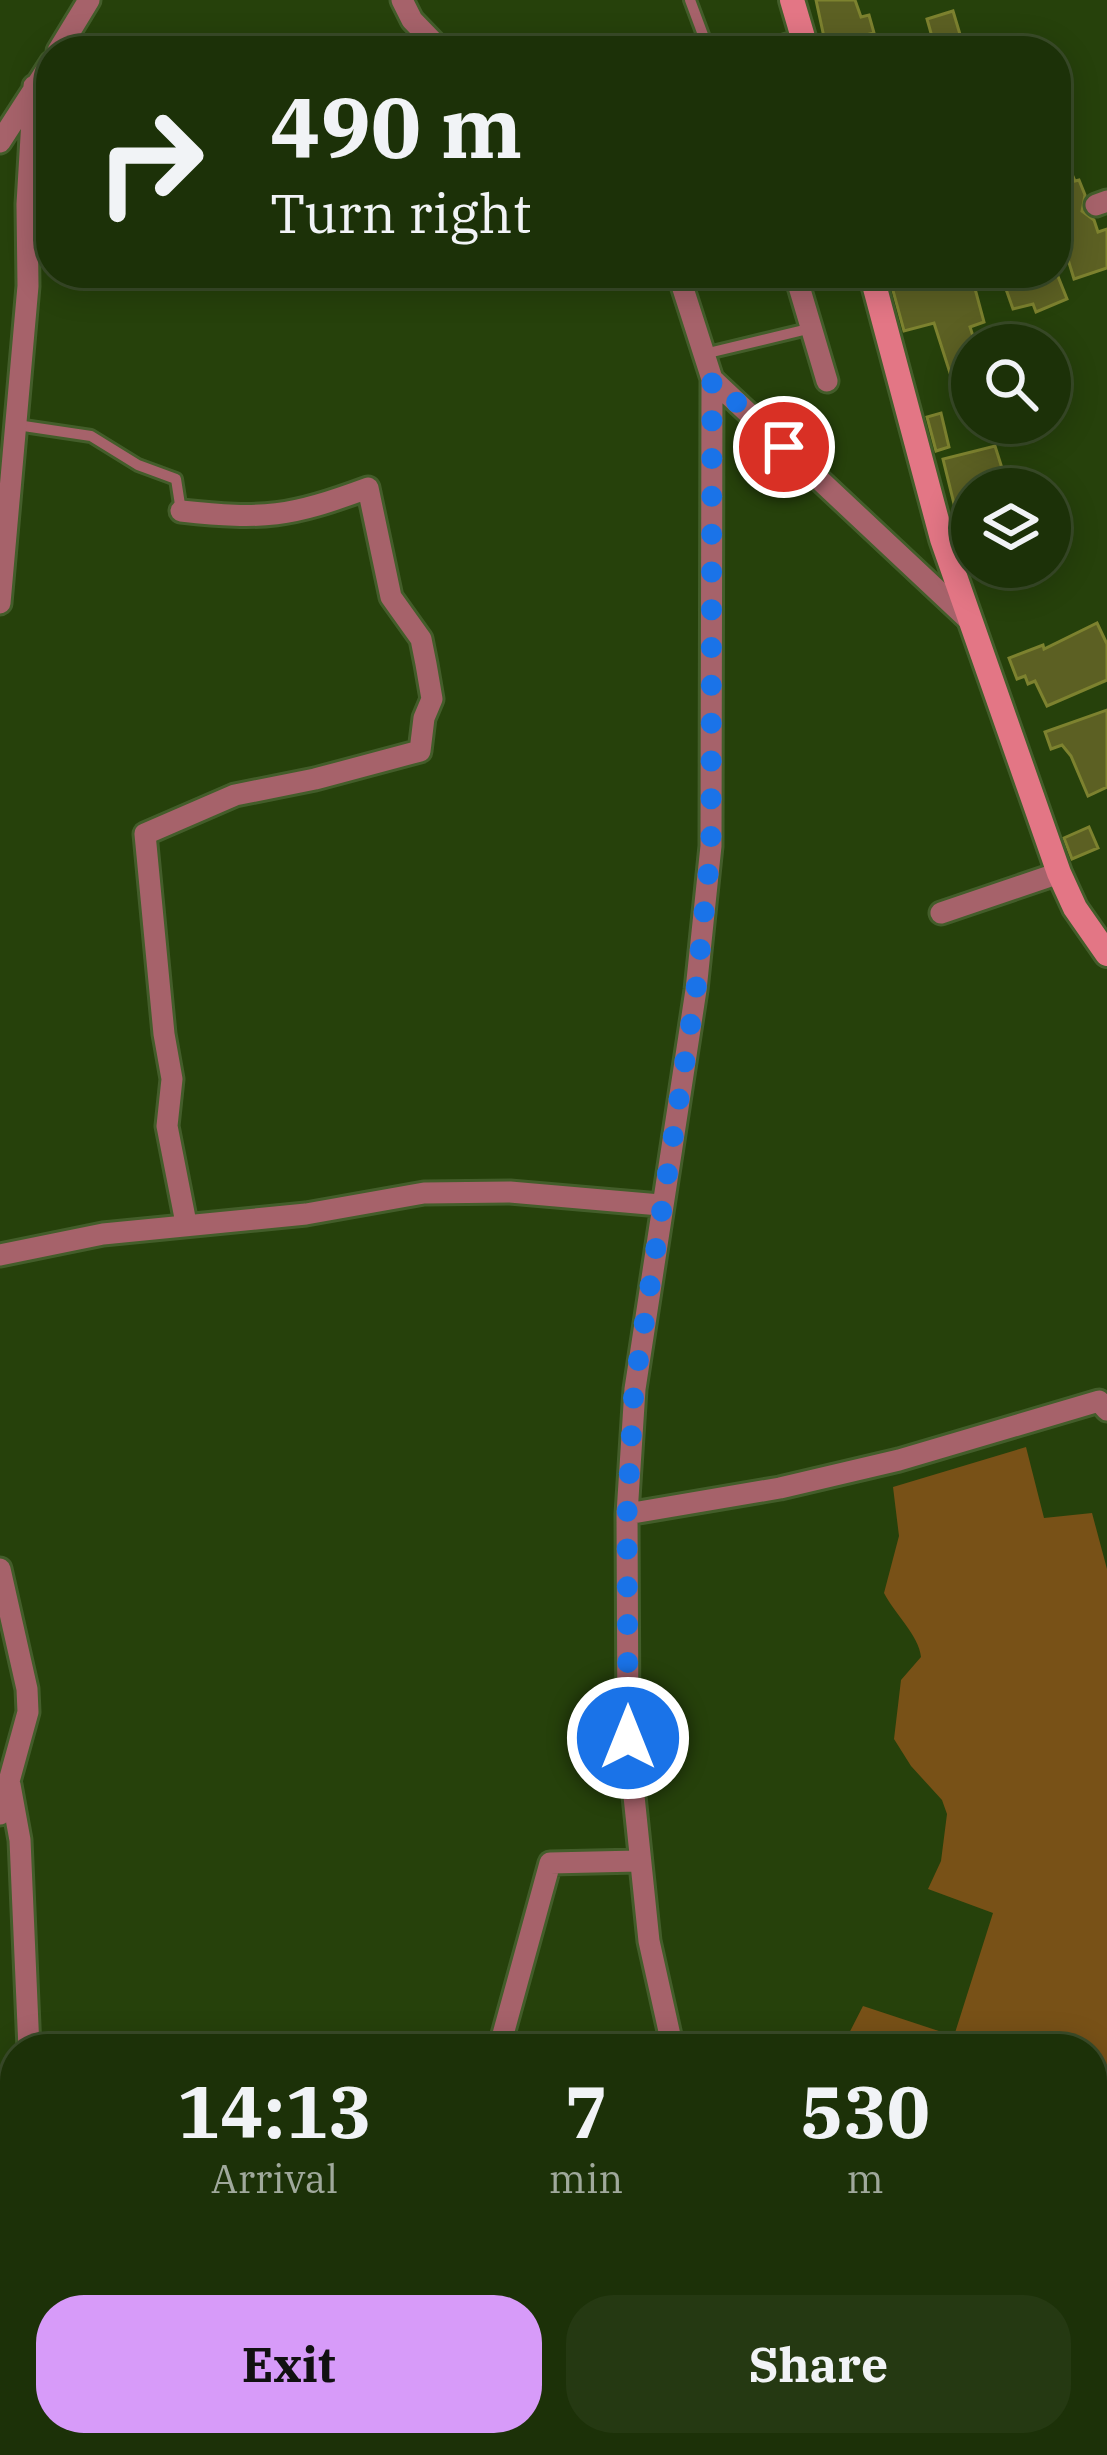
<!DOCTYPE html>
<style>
body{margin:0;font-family:"IBM Plex Serif",serif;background:#253912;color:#f1f3f6;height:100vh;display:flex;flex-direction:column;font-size:45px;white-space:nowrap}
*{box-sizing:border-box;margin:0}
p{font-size:39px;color:#a0a99c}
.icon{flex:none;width:66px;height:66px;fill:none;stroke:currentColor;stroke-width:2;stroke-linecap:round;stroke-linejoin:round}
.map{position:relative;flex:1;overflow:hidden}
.side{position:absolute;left:0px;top:2034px;width:1107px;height:423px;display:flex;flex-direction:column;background:#1c3108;border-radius:48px 48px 0 0;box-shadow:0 6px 30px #0003,0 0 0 3px #3a4c29}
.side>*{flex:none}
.banner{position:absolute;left:36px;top:36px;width:1035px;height:252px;border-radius:48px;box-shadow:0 6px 30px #0003,0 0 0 3px #3a4c29;background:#1c3108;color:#f1f3f6;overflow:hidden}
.controls{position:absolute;left:951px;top:324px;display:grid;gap:24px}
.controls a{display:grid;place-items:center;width:120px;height:120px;border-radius:50%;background:#1c3108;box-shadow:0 6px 30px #0003,0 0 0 3px #3a4c29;font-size:60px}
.pin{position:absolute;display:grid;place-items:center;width:102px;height:102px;color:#fff;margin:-51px;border:6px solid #fff;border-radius:50%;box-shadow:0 3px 12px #0007}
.me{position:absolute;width:132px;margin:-66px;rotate:0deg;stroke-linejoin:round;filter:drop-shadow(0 0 9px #0008)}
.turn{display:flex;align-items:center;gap:42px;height:252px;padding:0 36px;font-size:54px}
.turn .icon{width:156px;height:156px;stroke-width:2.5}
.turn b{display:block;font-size:84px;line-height:102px}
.eta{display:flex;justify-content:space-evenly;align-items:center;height:204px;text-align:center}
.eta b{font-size:72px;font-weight:700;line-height:84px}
.button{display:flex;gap:24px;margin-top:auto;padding:24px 36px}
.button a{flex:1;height:138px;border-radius:48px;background:#d79bf9;color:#111;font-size:48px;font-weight:700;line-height:138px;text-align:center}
.button a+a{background:#253912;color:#f1f3f6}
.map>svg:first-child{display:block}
</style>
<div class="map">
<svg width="1107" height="2455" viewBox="0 0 1107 2455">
<rect width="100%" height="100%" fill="#26410b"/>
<path fill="#785117" d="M1026 1447 1044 1518 1092 1513 1107 1569V2209L1092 2218V2049H841L863 2006 954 2036 993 1913 928 1889 941 1861 947 1814 942 1800 911 1766 894 1739 901 1680 921 1657C919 1636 895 1614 884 1593L899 1536 893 1487Z"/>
<path fill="#5c6023" stroke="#7d822f" stroke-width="3" d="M816 0H855L861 17 869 15 874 33 865 35 868 46 827 51Z
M953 11 965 51H936L927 19Z
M1072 174 1075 181 1079 180 1085 195 1082 211 1094 220 1098 232 1107 229V268L1074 279 1056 220V179Z
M935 273H1039L1041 280 1057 274 1067 299 1036 312 1033 304 1013 309 1001 275 974 285 984 322 970 327 976 345H972V394L958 398 934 323 904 331 892 287Z
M941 413 949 447 936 451 927 417Z
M995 446 1007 484 972 489V507L956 512 943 459Z
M1097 623 1107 644V680L1047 706 1035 681 1028 684 1025 676 1017 679 1009 658 1043 645 1044 649Z
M1107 710V787L1088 796 1071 756 1062 745 1051 749 1045 732Z
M1089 827 1098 848 1072 859 1064 838Z"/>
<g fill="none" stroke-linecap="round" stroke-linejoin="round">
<g stroke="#435d2a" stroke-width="16">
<path id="service" d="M690 0 709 51
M704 354 812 328
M17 425 91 436 138 465 176 479 181 511"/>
</g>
<g stroke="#435d2a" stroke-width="27">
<path id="minor" d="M402 0 412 20 442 51
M58 51 89 0
M772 51 787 45 806 46
M0 142 51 63
M1096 205 1107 201
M795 273 827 381
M712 379 970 621
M181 511C265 520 289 517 368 488L391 597 421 639 426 664 432 699 424 718 420 751 315 779 235 795 145 834 164 1034 172 1079 167 1126 186 1223
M0 603 28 286 27 204 34 86
M941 913 1059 873
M0 1255 103 1234 306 1214 424 1193 510 1192 660 1205
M627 1514 780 1488 899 1460 1099 1401 1107 1410
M0 1569 27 1689 28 1712 0 1814
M10 1785 20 1840 29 2049
M499 2049 550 1863 638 1861
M673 2049 649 1941 628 1738 627 1514 635 1389 696 990 711 846 712 379 678 273
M0 2362 15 2359
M145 2442 150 2455
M711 2442 713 2455
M394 2455 397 2442"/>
</g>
<g stroke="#435d2a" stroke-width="30">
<path id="secondary" d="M792 0 807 51
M871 273 942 539 1059 873 1075 908 1107 954"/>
</g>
<path stroke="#7e9669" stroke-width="3" stroke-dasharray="9 6" stroke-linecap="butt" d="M1092 2376 1107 2382
M53 2442 59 2455
M929 2442 932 2455"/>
<use href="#service" stroke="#a6626a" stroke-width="10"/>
<use href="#minor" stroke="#a6626a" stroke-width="21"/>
<use href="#secondary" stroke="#e37685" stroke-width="24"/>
</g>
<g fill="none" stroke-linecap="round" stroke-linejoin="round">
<path stroke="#1a73e8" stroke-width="21" stroke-dasharray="0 37.8" d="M628 1738 627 1514 634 1389 696 990 711 846 712 379 784 447"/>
</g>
</svg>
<div class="controls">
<a><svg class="icon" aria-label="search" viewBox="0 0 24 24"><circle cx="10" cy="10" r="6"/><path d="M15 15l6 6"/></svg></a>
<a><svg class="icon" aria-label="layers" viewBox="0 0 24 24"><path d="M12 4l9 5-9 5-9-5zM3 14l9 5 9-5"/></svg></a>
</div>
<div class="pin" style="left:784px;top:447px;background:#d93025"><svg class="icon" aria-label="arrive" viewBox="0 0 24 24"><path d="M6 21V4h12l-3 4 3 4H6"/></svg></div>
<svg class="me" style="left:628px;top:1738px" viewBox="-20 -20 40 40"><circle r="17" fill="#1a73e8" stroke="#fff" stroke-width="3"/><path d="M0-11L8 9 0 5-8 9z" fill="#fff"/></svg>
<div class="banner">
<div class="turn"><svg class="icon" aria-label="right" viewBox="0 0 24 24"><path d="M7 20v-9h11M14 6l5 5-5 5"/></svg><div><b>490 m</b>Turn right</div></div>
</div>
<section class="side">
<div class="eta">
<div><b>14:13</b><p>Arrival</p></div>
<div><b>7</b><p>min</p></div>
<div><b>530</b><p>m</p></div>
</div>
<div class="button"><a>Exit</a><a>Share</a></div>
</section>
</div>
